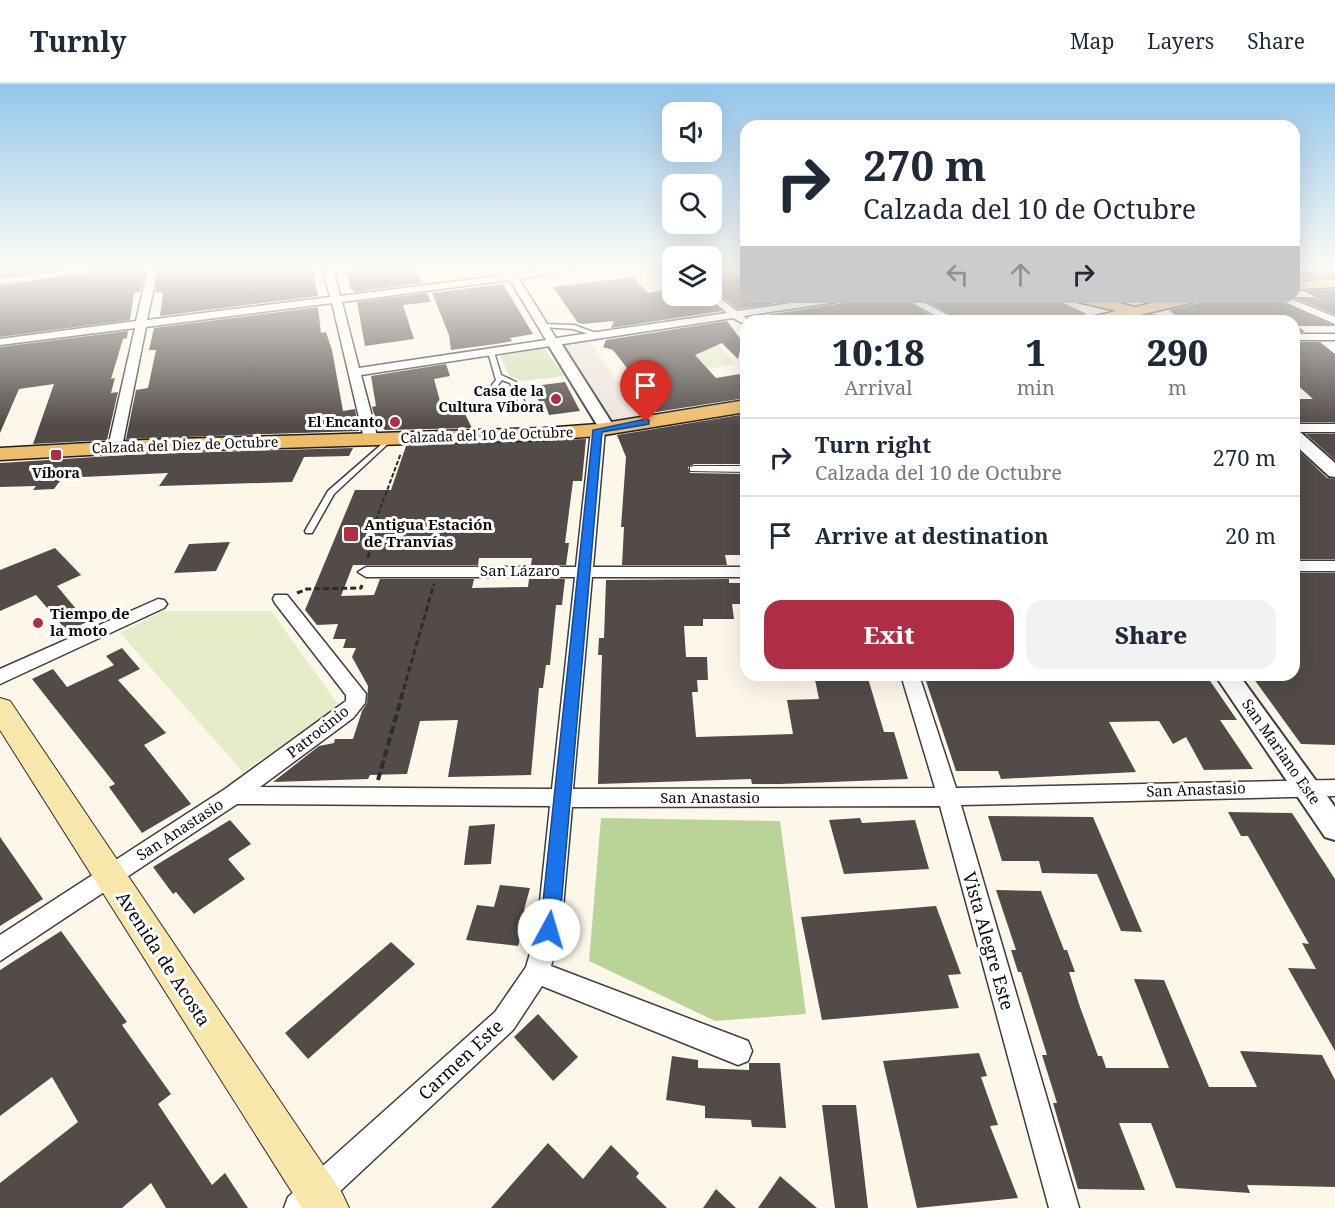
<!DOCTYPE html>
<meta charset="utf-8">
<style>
body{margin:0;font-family:"Noto Serif",serif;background:#f2f2f3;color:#1f2937;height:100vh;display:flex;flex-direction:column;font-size:22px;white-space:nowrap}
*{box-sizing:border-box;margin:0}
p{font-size:20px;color:#747a83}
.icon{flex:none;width:33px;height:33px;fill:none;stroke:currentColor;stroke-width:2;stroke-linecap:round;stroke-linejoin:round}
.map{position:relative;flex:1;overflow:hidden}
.drawer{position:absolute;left:740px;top:231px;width:560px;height:366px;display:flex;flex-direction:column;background:#fff;border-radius:18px;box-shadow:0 6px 24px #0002}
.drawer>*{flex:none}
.hud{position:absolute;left:740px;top:36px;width:560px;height:183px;border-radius:18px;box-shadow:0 6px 24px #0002;background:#fff;color:#1f2937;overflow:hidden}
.fabs{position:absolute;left:662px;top:18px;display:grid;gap:12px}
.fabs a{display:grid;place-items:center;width:60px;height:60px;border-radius:12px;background:#fff;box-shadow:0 6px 24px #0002;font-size:30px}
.pin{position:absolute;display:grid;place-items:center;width:51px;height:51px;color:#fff;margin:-62px -26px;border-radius:50% 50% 50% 0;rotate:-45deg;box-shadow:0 0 6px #0007}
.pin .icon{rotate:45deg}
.me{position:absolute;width:66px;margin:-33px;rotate:6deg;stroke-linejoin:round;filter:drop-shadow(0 0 4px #0008)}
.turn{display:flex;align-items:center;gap:21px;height:126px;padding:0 24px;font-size:27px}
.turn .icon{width:78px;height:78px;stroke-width:2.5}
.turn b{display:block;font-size:42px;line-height:51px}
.lanes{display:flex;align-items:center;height:57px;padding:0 24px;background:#0003;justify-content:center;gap:30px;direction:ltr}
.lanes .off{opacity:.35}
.eta{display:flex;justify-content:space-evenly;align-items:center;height:102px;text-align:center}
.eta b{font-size:36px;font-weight:800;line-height:42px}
.primary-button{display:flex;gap:12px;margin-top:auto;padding:12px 24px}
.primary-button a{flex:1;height:69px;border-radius:18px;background:#af2e45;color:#fff;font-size:24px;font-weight:800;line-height:69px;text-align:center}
.primary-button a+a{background:#f2f2f3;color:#1f2937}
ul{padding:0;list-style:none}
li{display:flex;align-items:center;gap:18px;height:78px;padding:0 24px;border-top:2px solid #e0e1e3}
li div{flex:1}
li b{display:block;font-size:22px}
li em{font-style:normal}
header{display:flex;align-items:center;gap:36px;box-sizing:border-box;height:84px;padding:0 30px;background:#fff;border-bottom:2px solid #e0e1e3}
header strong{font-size:28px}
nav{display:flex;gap:33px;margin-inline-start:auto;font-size:21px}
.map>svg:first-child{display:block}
</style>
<header>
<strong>Turnly</strong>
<nav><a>Map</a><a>Layers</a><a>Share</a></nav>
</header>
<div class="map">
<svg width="1335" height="1124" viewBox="0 0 1335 1124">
<rect width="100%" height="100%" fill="#fdf7ea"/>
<path fill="#d4e4b7" d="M544 265 565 292 523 297 509 292 500 271Z"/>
<path fill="#bad497" d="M601 734 780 737 806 930 715 937 589 877Z"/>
<path fill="#e4ecc8" d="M425 184H493L496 190 432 198Z
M716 259 736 280 707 285 688 264Z
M163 527H271L339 622 243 688 120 549Z"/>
<path fill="#ece5db" d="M587 254 646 338 607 344 554 259Z"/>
<path fill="#524b48" d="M0 184H68L0 193Z
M121 184H146L140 208 134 209 130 236 0 253V203Z
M160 184H312L318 212 160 232 163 209 155 208Z
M384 184H415L422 199 355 208 351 205 346 189Z
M711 184H731L746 196V213H815L738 225 716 208 723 207 711 196Z
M1293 184H1322L1335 190V193L1297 195 1293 194Z
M633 193 648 209 672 205V212H705L722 227 611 244 614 237 583 240 578 239 553 203Z
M503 200 533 250 510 254 512 257 496 260 451 266 449 251 432 209Z
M1335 205V231L1293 213H1315L1304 207Z
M427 209 431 218 403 221 414 255 365 262 357 218Z
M868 213H899L941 237H749L748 234 850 218Z
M919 213H1016L1028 218 1051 213 1087 230 1058 237H961Z
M1208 213H1271L1335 242H1298L1305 248H1293V237H1181L1169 226 1204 218Z
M318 223 321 249 326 248 332 266 343 327 355 325 359 347 126 355 136 306 148 304 156 266H149L154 244Z
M727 237 742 257 738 275 722 259 695 271 716 294 746 289V314L656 328 637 303 641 302 613 266 603 263 606 256Z
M128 247 127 254 123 255 111 295 115 294 111 309 118 308 107 356 33 360 54 300 19 305 0 349V263Z
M1293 258H1320L1335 270V338H1293V315H1313L1293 297Z
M446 280 450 292 434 295 441 321H455L452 329 465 330 472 344 385 346 376 337 372 323 376 322 371 292Z
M565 298 580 327 549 331 544 317 539 318 534 302Z
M746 330V380H694L688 383 690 389 746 390V471H725L727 481H622L624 443H621L626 373 617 351Z
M1306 350H1335V376Z
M586 355 582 397H573L565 459H569L566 481H531L532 474H479L478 481H353L341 512 374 511 380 495H474L472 504 528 503 529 495H565L562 521H556L550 581H546L543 604H539L531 691 448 693 458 636 420 637 407 690 370 691 368 695 273 698 319 662 334 659 335 655H353L362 627 367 619 368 602 352 573 356 564H343L346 555H333L338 540 317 541 305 526 355 406H391L406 362Z
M353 364 349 372 304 373 292 398 159 402 168 389 62 394 54 405 33 406 36 402 0 403V379L143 370Z
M1293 369H1301L1327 394 1335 395V475H1293Z
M230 458 216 487 174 489 189 460Z
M55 464 81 491 57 502 87 538 67 547 36 511 0 527V486Z
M1293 489H1335V661L1301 660 1251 591H1293Z
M729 495V499H746V520H732L734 535H703V542H684L686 573H707L708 596H697L698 608H692L696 653 793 650 787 616 819 615 814 591H867L884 648H894L908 695 780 700H752L751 695 598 700 602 571H598L599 554H604L606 496Z
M122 564 140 585 118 596 166 649 144 661 191 720 142 749 109 703 115 700 32 595 53 585 67 603 114 581 106 572Z
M924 591H1206L1237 636H1220L1253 685 1204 686 1186 653 1173 660 1159 637 1109 638 1136 688 1001 695 998 687H956Z
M1228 728 1292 729 1335 795V967L1288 884 1316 885 1302 859 1309 860 1248 752H1241Z
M988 732 1093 733 1142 848 1121 847 1097 790 1042 789 1039 777H1002Z
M860 734 862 739 915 736 929 785 844 790 829 736Z
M230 736 251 760 228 775 245 795 194 830 176 808 173 810 153 783Z
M495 740 491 780 464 781 469 742Z
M0 753 43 815 0 842Z
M500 801 530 804 524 826 528 827 518 862 466 856 477 821 494 823Z
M996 806 1041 807 1064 866H1067L1075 888H1069L1080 923 1098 972H1102L1106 984H1169L1134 895 1164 896 1209 1003H1257L1240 967 1322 971 1335 996V1103L1247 1101 1250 1109 1176 1104 1151 1039H1119L1145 1106 1078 1105 1053 1019H1057L1042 971H1047L1021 888H1018L1011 866H1016Z
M936 822 961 890 948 891 959 924 822 936 801 833Z
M61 847 127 938 122 941 171 1010 158 1020 212 1101 225 1089 248 1124H166L151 1099 122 1124H0V1099L78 1038 52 993 0 1032V886Z
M391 858 415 880 308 975 285 949Z
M538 930 578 973 553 997 514 953Z
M979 969 987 992 981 993 998 1041 990 1042 1018 1114 917 1124 883 977Z
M672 972 698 976V984L749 986V979H780L786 1044 752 1043 751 1036 705 1034V1022L666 1016Z
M822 1021H856L868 1124H835Z
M548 1059 583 1095 611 1061 639 1089 636 1093 667 1124H491Z
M780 1092 817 1124H758Z
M716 1105 736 1124H703Z"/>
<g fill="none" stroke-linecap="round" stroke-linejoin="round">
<g stroke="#3e3e3e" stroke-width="3">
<path id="service" d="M544 240 574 241 604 252 601 254 573 245 542 243V241Z
M491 266 494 268 501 291 516 298 525 319C519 324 508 328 500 321 496 317 494 307 492 301L496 296 488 268ZM502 296 510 299 519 319H518L510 321 505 318 498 301Z
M390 353 393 355 392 356 334 410 312 449H306L305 447 328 407Z"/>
</g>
<g stroke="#3e3e3e" stroke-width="2">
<path id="pedestrian" d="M694 382H746V388L690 387V383Z"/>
</g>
<g stroke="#3e3e3e" stroke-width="3">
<path id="minor" d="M89 184H119L0 201V195Z
M148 184H158L147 236 330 213 323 184H333L340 212 506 191 503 184H512L515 190 556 184H585L519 195 556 254 727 229 707 212H711V207L737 227 830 213H855L850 216 744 232 747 236 742 239 733 234 361 291 378 355 371 359 364 355 332 219 146 243 122 363 115 367 108 363 135 244 0 261V255L136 237ZM510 196 546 256 359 284 342 218Z
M901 213H914L959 237H946Z
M1273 213H1287L1335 233V240Z
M1293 250H1335V256H1293Z
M1293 340H1335V348H1293Z
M598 342 605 346 593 483H746V493H592L573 705 935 704 901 591H919L956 704 1335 696V712L961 721 1079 1124H1049L940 722 572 723 561 846 551 882 748 957 752 967 748 977 738 981 542 902 513 946 322 1124H284L288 1113 495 928 526 883 537 846 550 722 237 720 0 877V851L225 705 346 617V611L275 519 273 515 275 511H287L366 610 365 619 353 634 260 703 552 705 575 493H366L358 488 366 483H576L591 346Z
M1293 477H1335V487H1293Z
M158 515 164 516 167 520 164 524 0 600V585Z"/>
</g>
<g stroke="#3e3e3e" stroke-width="4">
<path id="tertiary" d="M1116 227 1158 233 1165 237 1111 234V228Z
M554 255 561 259 615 344 613 347 607 349 599 344 547 259Z
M1293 345 1299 347 1335 379V393L1329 392 1293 359Z
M1215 591H1239L1335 723V756L1325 753Z"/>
</g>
<g stroke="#2d2d2d" stroke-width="2">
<path id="secondary" d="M0 614 10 617 342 1109 349 1124H302L0 646Z"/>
</g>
<g stroke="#1c1c1c" stroke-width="3">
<path id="primary" d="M1335 195V203L1293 206V198Z
M1077 213H1095L1135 223 1178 213H1206L1203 216 1114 237H1085L1087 234 1117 227 1078 218Z
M746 316V328L598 352 544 356 143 368 0 376V364L143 356 544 344 598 340Z"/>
</g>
<path stroke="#2d2d2d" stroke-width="2" stroke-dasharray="4.5 2" stroke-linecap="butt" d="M376 436 401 369"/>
<path stroke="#2d2d2d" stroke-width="3" stroke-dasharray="6 3" stroke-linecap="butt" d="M368 474 376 435
M297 509 307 505 361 504 362 501
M401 614 434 500"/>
<path stroke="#2d2d2d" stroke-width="4" stroke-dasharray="8 4" stroke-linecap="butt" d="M378 696 402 612"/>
<use href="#service" fill="#fff" fill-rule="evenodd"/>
<use href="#pedestrian" fill="#fff" fill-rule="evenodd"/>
<use href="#minor" fill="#fff" fill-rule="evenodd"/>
<use href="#tertiary" fill="#fff" fill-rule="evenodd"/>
<use href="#secondary" fill="#f9e6aa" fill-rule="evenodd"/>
<use href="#primary" fill="#eebd69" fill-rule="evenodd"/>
</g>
<linearGradient id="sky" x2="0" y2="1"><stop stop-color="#93c6ec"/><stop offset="0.54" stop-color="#fefbf6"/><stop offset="1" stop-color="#fefbf6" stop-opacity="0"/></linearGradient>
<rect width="1335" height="342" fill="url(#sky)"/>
<path fill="#1a73e8" stroke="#114b97" stroke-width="1.5" d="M646 335 649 336V340L602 348 559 846 556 852 549 855 543 852 540 846 593 346Z"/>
<g fill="#af2e45" stroke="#fff" stroke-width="2">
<circle cx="556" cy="315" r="6"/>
<circle cx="395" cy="338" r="6"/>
<rect x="50" y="365" width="12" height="12" rx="3"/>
<rect x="343" y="442" width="16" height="16" rx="3"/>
<circle cx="38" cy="539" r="6"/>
</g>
<g text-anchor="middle" stroke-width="6" stroke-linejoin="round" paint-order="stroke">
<g font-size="14" font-weight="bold" fill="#0b0b0b" stroke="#fff" text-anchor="end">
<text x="544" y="312">Casa de la<tspan x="544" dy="16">Cultura Víbora</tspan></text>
<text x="383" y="343">El Encanto</text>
<text x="56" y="394" text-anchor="middle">Víbora</text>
</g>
<g font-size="14" fill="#0b0b0b" stroke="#fff">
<text transform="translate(487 351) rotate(-2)" y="5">Calzada del 10 de Octubre</text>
<text transform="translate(185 361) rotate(-2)" y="5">Calzada del Diez de Octubre</text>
</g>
<g font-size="15" font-weight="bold" fill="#0b0b0b" stroke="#fff" text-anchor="start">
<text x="364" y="446">Antigua Estación<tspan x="364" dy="17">de Tranvías</tspan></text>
<text x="50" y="535">Tiempo de<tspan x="50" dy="17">la moto</tspan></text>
</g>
<g font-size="15" fill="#0b0b0b" stroke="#fff">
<text x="520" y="492">San Lázaro</text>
<text transform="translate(318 648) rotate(-38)" y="5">Patrocinio</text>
<text transform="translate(1281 668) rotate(55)" y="5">San Mariano Este</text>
<text transform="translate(1196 706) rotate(-2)" y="5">San Anastasio</text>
<text x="710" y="719">San Anastasio</text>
<text transform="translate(180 746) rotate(-33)" y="5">San Anastasio</text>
</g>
<g font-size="18" fill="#0b0b0b" stroke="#fff">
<text transform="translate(988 857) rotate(74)" y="6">Vista Alegre Este</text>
<text transform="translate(163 875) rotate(57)" y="6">Avenida de Acosta</text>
<text transform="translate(461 976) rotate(-43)" y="6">Carmen Este</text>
</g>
</g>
</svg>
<div class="fabs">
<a><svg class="icon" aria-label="sound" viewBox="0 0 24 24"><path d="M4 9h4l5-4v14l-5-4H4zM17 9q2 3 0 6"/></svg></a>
<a><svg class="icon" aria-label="search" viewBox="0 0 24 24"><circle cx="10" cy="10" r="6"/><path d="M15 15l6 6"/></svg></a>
<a><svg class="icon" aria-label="layers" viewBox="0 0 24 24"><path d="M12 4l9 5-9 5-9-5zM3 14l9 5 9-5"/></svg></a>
</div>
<div class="pin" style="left:646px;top:338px;background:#d93025"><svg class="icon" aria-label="arrive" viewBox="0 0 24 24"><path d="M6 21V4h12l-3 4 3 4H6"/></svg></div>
<svg class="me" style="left:549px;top:846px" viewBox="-20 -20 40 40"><circle r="19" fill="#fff"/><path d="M0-13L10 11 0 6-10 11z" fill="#1a73e8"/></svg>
<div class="hud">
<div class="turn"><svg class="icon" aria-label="right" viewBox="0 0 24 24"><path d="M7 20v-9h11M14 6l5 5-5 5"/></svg><div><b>270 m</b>Calzada del 10 de Octubre</div></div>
<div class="lanes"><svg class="icon off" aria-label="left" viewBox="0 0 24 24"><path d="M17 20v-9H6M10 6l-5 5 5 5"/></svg><svg class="icon off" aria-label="ahead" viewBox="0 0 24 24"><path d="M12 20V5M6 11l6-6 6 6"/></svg><svg class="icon" aria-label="right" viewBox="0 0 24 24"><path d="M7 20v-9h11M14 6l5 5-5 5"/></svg></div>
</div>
<section class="drawer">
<div class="eta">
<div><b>10:18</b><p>Arrival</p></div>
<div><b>1</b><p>min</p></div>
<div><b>290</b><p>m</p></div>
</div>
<ul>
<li><svg class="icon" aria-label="right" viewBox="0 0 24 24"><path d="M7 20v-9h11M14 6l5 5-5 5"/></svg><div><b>Turn right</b><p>Calzada del 10 de Octubre</p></div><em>270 m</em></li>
<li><svg class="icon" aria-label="arrive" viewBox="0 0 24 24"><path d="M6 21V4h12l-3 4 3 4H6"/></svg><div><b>Arrive at destination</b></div><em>20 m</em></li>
</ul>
<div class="primary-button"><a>Exit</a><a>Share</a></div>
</section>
</div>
